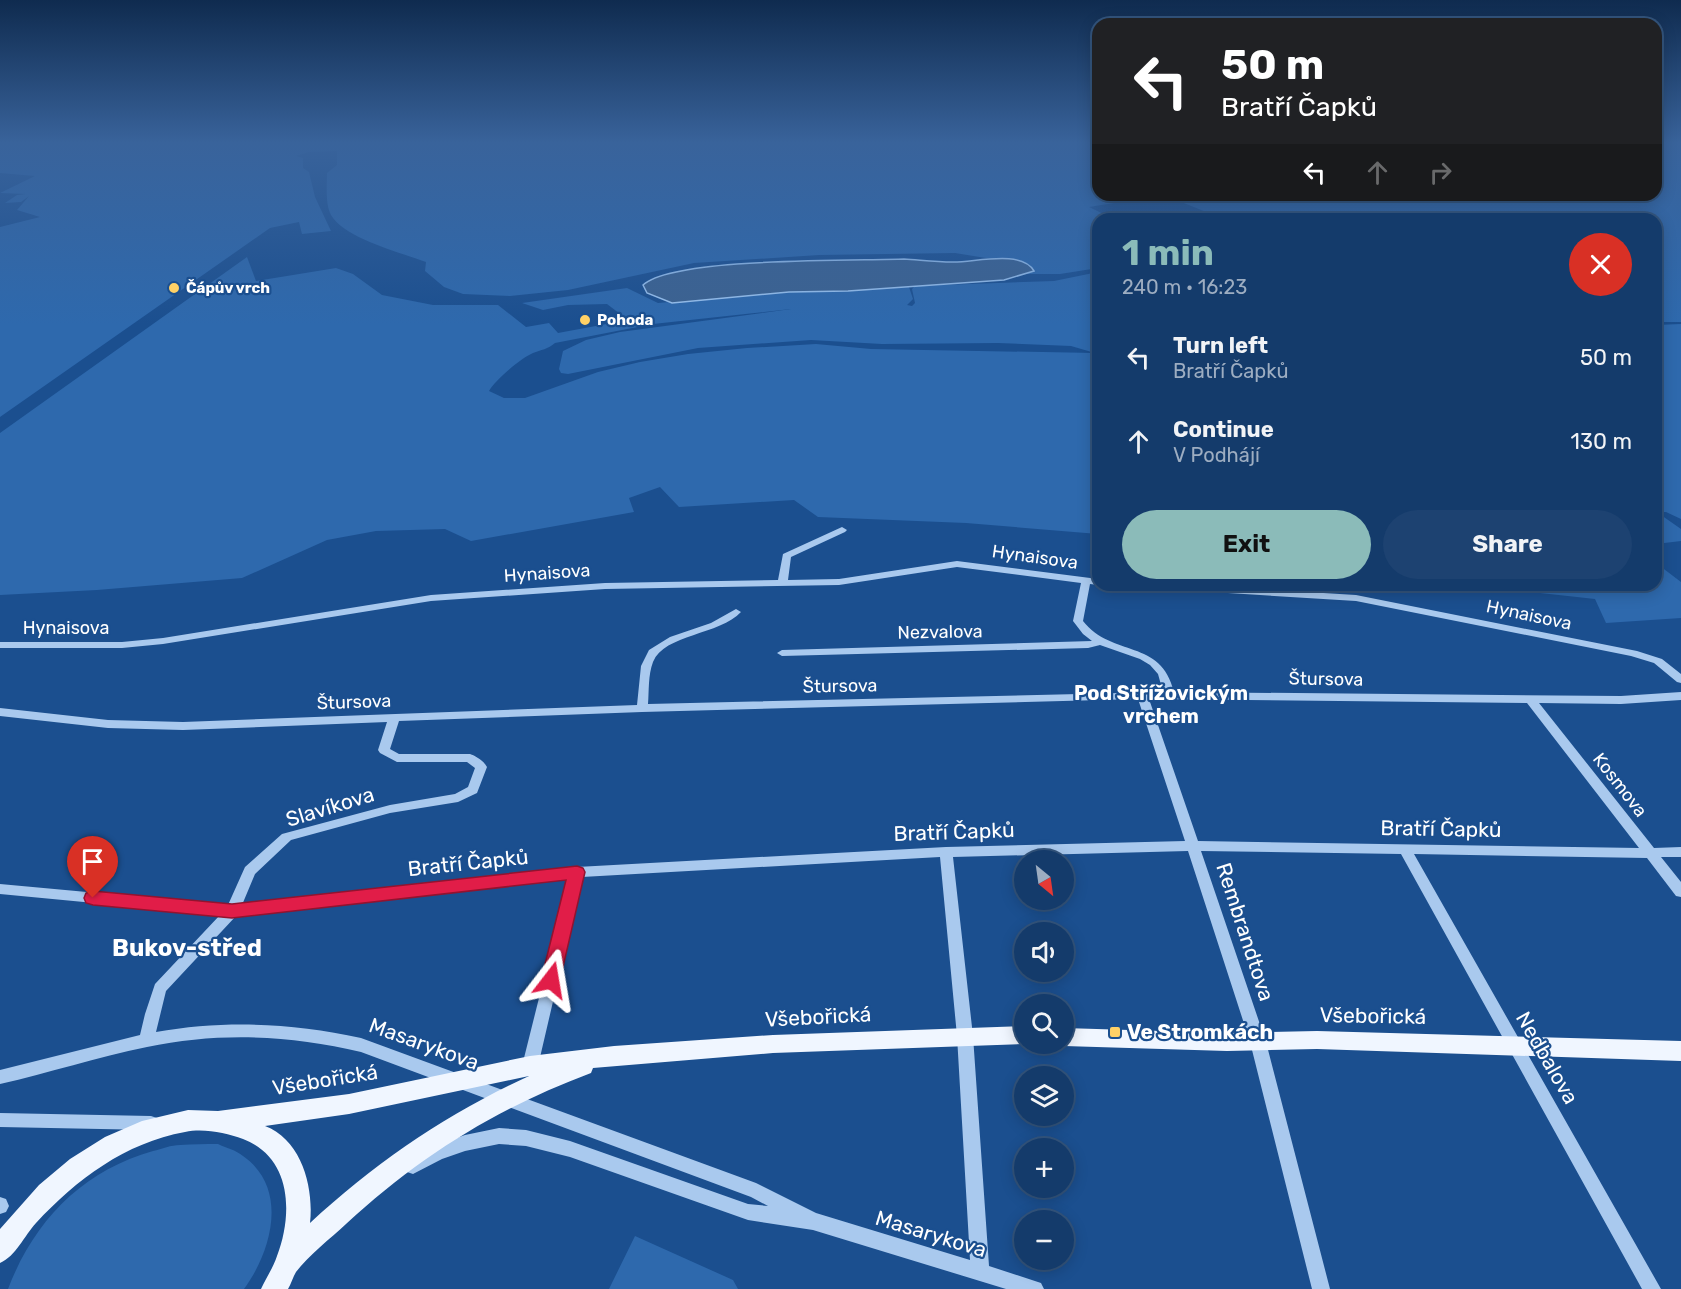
<!DOCTYPE html>
<meta charset="utf-8">
<style>
body{margin:0;font-family:Rubik,sans-serif;background:#1d4271;color:#f1f3f6;height:100vh;display:flex;flex-direction:column;font-size:22px;white-space:nowrap}
*{box-sizing:border-box;margin:0}
p{font-size:20px;color:#9dadc1}
.icon{flex:none;width:33px;height:33px;fill:none;stroke:currentColor;stroke-width:2;stroke-linecap:round;stroke-linejoin:round}
.map{position:relative;flex:1;overflow:hidden}
.drawer{position:absolute;left:1092px;top:213px;width:570px;height:378px;display:flex;flex-direction:column;background:#143b6b;border-radius:18px;box-shadow:0 3px 15px #0003,0 0 0 2px #33557e}
.drawer>*{flex:none}
.guide{position:absolute;left:1092px;top:18px;width:570px;height:183px;border-radius:18px;box-shadow:0 3px 15px #0003,0 0 0 2px #33557e;background:#202124;color:#fff;overflow:hidden}
.needle{width:39px;rotate:151deg}
.buttons{position:absolute;left:1014px;top:850px;display:grid;gap:12px}
.buttons a{display:grid;place-items:center;width:60px;height:60px;border-radius:50%;background:#143b6b;box-shadow:0 3px 15px #0003,0 0 0 2px #33557e;font-size:30px}
.pin{position:absolute;display:grid;place-items:center;width:51px;height:51px;color:#fff;margin:-62px -26px;border-radius:50% 50% 50% 0;rotate:-45deg;box-shadow:0 0 6px #0007}
.pin .icon{rotate:45deg}
.me{position:absolute;width:66px;margin:-33px;rotate:14deg;stroke-linejoin:round;filter:drop-shadow(0 0 4px #0008)}
.turn{display:flex;align-items:center;gap:21px;height:126px;padding:0 30px;font-size:27px}
.turn .icon{width:78px;height:78px;stroke-width:2.5}
.turn b{display:block;font-size:42px;line-height:51px}
.lanes{display:flex;align-items:center;height:57px;padding:0 30px;background:#0003;justify-content:center;gap:30px;direction:ltr}
.lanes .off{opacity:.35}
.round{display:grid;place-items:center;flex:none;width:63px;height:63px;border-radius:32px;background:#1d4271}
.headline{display:flex;align-items:center;justify-content:space-between;height:102px;padding:0 30px}
h1{font-size:36px;font-weight:700;line-height:45px;color:#8bbbb9}
.primary-button{display:flex;gap:12px;margin-top:auto;padding:12px 30px}
.primary-button a{flex:1;height:69px;border-radius:36px;background:#8bbbb9;color:#111;font-size:24px;font-weight:700;line-height:69px;text-align:center}
.primary-button a+a{background:#1d4271;color:#f1f3f6}
ul{padding:0;list-style:none}
li{display:flex;align-items:center;gap:18px;height:84px;padding:0 30px}
li div{flex:1}
li b{display:block;font-size:22px}
li em{font-style:normal}
.map>svg:first-child{display:block}
</style>
<div class="map">
<svg width="1681" height="1289" viewBox="0 0 1681 1289">
<rect width="100%" height="100%" fill="#1b4f8f"/>
<path fill="#2e69ad" fill-rule="evenodd" d="M0 143H1098V195H1656V143H1681V322H1656V219H1219L1221 218 1164 195 1089 207 1114 219H1098V268L1060 274H1026L1034 271 1018 260 992 259 955 253 819 255 694 263 568 290 510 296 463 294 444 287 425 271 426 262C400 252 345 239 331 215 325 204 327 185 327 173L337 165V151L309 152 296 156 303 158V168L309 172 315 197 331 231 302 234 299 222 270 228 0 417V227L40 217 17 210 29 196 21 202 5 203 17 195 26 194 0 193 35 176 0 173Z
M247 257 256 281 336 268 353 274 382 295 433 305H498L526 327 549 323 558 333 628 320 607 304 568 305 543 310 522 303 627 288 658 303 789 292 909 287 913 299 907 305 912 306 915 303 912 289 915 286 1054 281 1098 272V534L966 523 818 517 794 500 679 507 660 487 629 498 634 512 471 541 445 529 376 531 327 540 242 578 97 590 0 595V433ZM791 309 620 332 586 340 563 351 559 369 561 373 568 374 698 348 811 340 882 344 998 343 1071 346 1095 353 871 349 816 344 747 348 688 354 640 362 598 372 525 398H504L489 391C495 380 521 358 533 353 541 350 548 349 555 343L653 324Z
M1681 324V519L1666 512H1656V325Z
M1656 515H1661L1681 529V541L1656 544Z
M1656 563 1681 582V618L1606 623 1595 599 1531 592 1528 585H1656Z
M218 1144C226 1148 236 1150 243 1156 289 1188 272 1251 244 1289H8C34 1221 82 1171 153 1151 162 1149 171 1145 180 1145 193 1144 205 1144 218 1144Z
M635 1236 733 1280 738 1289H609Z"/>
<path fill="#3c6290" stroke="#9cc4f0" stroke-width="1.5" d="M904 259C920 260 936 262 952 262 973 263 1021 249 1034 271L1004 280 848 291 789 292 672 303 647 293 643 285C675 257 854 261 904 259Z"/>
<g fill="none" stroke-linecap="round" stroke-linejoin="round">
<path fill="#a9c9ee" fill-rule="evenodd" d="M842 527 847 530 845 532 791 557 788 580 839 579 957 561 1098 579V585L1090 584 1083 621C1112 658 1161 638 1174 692L1621 696 1681 692V700L1621 704 1539 703 1654 848 1681 847V857H1661L1681 882V897L1676 896 1647 858 1414 854 1661 1289H1642L1401 854 1201 851 1266 1042 1330 1289H1312L1250 1042 1188 851 953 857 973 1036 989 1266 1041 1283 1044 1289H1006L813 1230 748 1220 570 1157 526 1146 499 1144 465 1151 442 1159 413 1174 407 1172 405 1166 407 1160 431 1147 465 1135 499 1128 526 1130 570 1141 748 1204 768 1206 751 1197 361 1052C289 1035 219 1032 147 1047 97 1057 49 1073 0 1084V1070L140 1035 145 1014 155 984 220 915 0 894V884L228 905 245 867 282 834 390 805 455 794 468 787 475 768 467 762H397L380 753 378 750 387 722 183 730 108 728 0 716V708L108 720 183 722 637 705 641 666 649 650 670 637 711 623 736 609 741 612C720 635 664 634 653 662 648 675 649 691 648 704L1163 692 1158 674 1150 665 1140 659 1100 645 1088 648 782 656 777 653 782 650 1092 641 1083 634 1073 621 1081 583 957 567 839 585 605 589 431 601 163 644 122 648H0V642H122L163 638 431 595 605 583 778 580 783 554ZM1138 699 1185 841 946 847 577 867 242 905 255 874 291 840 390 813 458 802 477 793 487 767C484 761 476 756 470 754H399L390 749 399 721 642 712ZM1149 699 1527 703 1639 848 1198 841ZM940 857 957 1036 970 1260 816 1213 756 1183 361 1038C292 1023 226 1020 156 1032L166 991 236 916 569 878 522 1066 525 1071 530 1073 535 1071 538 1066 582 877Z
M1143 585H1195L1356 595 1637 651 1662 659 1681 674V683L1677 682 1654 663 1631 656 1356 601 1148 588Z
M0 1113 151 1116 157 1118 159 1123 157 1128 151 1130 0 1127Z
M0 1197 6 1199 9 1206 6 1212 0 1214Z"/>
<path fill="#f0f6ff" fill-rule="evenodd" d="M1024 1026V1044L773 1053 593 1068 591 1073C497 1108 420 1156 346 1224 331 1238 308 1256 296 1272 293 1277 291 1284 288 1289H261C266 1278 273 1268 277 1256 293 1214 292 1158 243 1139 226 1133 204 1128 185 1132 125 1143 77 1179 36 1223 24 1236 16 1256 0 1263V1229L39 1185 70 1159 105 1137 142 1121 188 1110 218 1111 349 1094 530 1056 614 1046 773 1035ZM529 1076C448 1113 376 1162 310 1223 314 1188 302 1140 265 1126L349 1114Z
M1064 1028 1227 1033 1317 1031 1681 1041V1061L1317 1049 1227 1051 1064 1046 1057 1044H1064Z"/>
</g>
<linearGradient id="sky" x2="0" y2="1"><stop stop-color="#0f2b4f"/><stop offset="0.44" stop-color="#39639b"/><stop offset="1" stop-color="#39639b" stop-opacity="0"/></linearGradient>
<rect width="1681" height="324" fill="url(#sky)"/>
<path fill="#e11d48" stroke="#92132f" stroke-width="1.5" d="M577 866 583 868 585 872 560 980 557 985 551 987 544 985 541 980 566 880 232 918 93 905 86 903 84 898 86 893 93 891 232 904Z"/>
<g fill="#ffd166" stroke="#1b4f8f" stroke-width="2">
<circle cx="174" cy="288" r="6"/>
<circle cx="585" cy="320" r="6"/>
<rect x="1109" y="1026" width="12" height="12" rx="3"/>
</g>
<g text-anchor="middle" stroke-width="4.5" stroke-linejoin="round" paint-order="stroke">
<g font-size="15" font-weight="bold" fill="#fff" stroke="#1b4f8f" text-anchor="start">
<text x="186" y="293">Čápův vrch</text>
<text x="597" y="325">Pohoda</text>
</g>
<g font-size="18" fill="#fff" stroke="#1b4f8f">
<text transform="translate(1035 557) rotate(8)" y="6">Hynaisova</text>
<text transform="translate(547 573) rotate(-4)" y="6">Hynaisova</text>
<text transform="translate(1529 615) rotate(12)" y="6">Hynaisova</text>
<text x="66" y="634">Hynaisova</text>
<text transform="translate(940 632) rotate(-1)" y="6">Nezvalova</text>
<text transform="translate(1326 679) rotate(1)" y="6">Štursova</text>
<text transform="translate(840 686) rotate(-1)" y="6">Štursova</text>
<text transform="translate(354 702) rotate(-2)" y="6">Štursova</text>
<text transform="translate(1620 785) rotate(52)" y="6">Kosmova</text>
</g>
<g font-size="20" font-weight="bold" fill="#fff" stroke="#1b4f8f">
<text x="1161" y="700">Pod Střížovickým<tspan x="1161" dy="23">vrchem</tspan></text>
</g>
<g font-size="21" fill="#fff" stroke="#1b4f8f">
<text transform="translate(330 807) rotate(-17)" y="7">Slavíkova</text>
<text transform="translate(1441 829) rotate(1)" y="7">Bratří Čapků</text>
<text transform="translate(954 832) rotate(-2)" y="7">Bratří Čapků</text>
<text transform="translate(468 863) rotate(-6)" y="7">Bratří Čapků</text>
<text transform="translate(1245 932) rotate(72)" y="7">Rembrandtova</text>
<text transform="translate(1373 1016) rotate(1)" y="7">Všebořická</text>
<text transform="translate(818 1017) rotate(-3)" y="7">Všebořická</text>
<text transform="translate(424 1044) rotate(20)" y="7">Masarykova</text>
<text transform="translate(1547 1058) rotate(60)" y="7">Nedbalova</text>
<text transform="translate(325 1080) rotate(-9)" y="7">Všebořická</text>
<text transform="translate(931 1234) rotate(17)" y="7">Masarykova</text>
</g>
<g font-size="21" font-weight="bold" fill="#fff" stroke="#1b4f8f" text-anchor="start">
<text x="1127" y="1039">Ve Stromkách</text>
</g>
<g font-size="24" font-weight="bold" fill="#fff" stroke="#1b4f8f">
<text x="187" y="956">Bukov-střed</text>
</g>
</g>
</svg>
<div class="buttons">
<a><svg class="needle" viewBox="-14 -14 28 28"><path d="M0-13l5 13h-10z" fill="#e53935"/><path d="M0 13l5-13h-10z" fill="#9dadc1"/></svg></a>
<a><svg class="icon" aria-label="sound" viewBox="0 0 24 24"><path d="M4 9h4l5-4v14l-5-4H4zM17 9q2 3 0 6"/></svg></a>
<a><svg class="icon" aria-label="search" viewBox="0 0 24 24"><circle cx="10" cy="10" r="6"/><path d="M15 15l6 6"/></svg></a>
<a><svg class="icon" aria-label="layers" viewBox="0 0 24 24"><path d="M12 4l9 5-9 5-9-5zM3 14l9 5 9-5"/></svg></a>
<a>+</a>
<a>−</a>
</div>
<div class="pin" style="left:93px;top:898px;background:#d93025"><svg class="icon" aria-label="arrive" viewBox="0 0 24 24"><path d="M6 21V4h12l-3 4 3 4H6"/></svg></div>
<svg class="me" style="left:551px;top:980px" viewBox="-20 -20 40 40"><path d="M0-17L14 15 0 8-14 15z" fill="#e11d48" stroke="#fff" stroke-width="4"/></svg>
<div class="guide">
<div class="turn"><svg class="icon" aria-label="left" viewBox="0 0 24 24"><path d="M17 20v-9H6M10 6l-5 5 5 5"/></svg><div><b>50 m</b>Bratří Čapků</div></div>
<div class="lanes"><svg class="icon" aria-label="left" viewBox="0 0 24 24"><path d="M17 20v-9H6M10 6l-5 5 5 5"/></svg><svg class="icon off" aria-label="ahead" viewBox="0 0 24 24"><path d="M12 20V5M6 11l6-6 6 6"/></svg><svg class="icon off" aria-label="right" viewBox="0 0 24 24"><path d="M7 20v-9h11M14 6l5 5-5 5"/></svg></div>
</div>
<section class="drawer">
<div class="headline"><div><h1>1 min</h1><p>240 m · 16:23</p></div><a class="round" style="background:#d93025;color:#fff"><svg class="icon" aria-label="close" viewBox="0 0 24 24"><path d="M6 6l12 12M18 6L6 18"/></svg></a></div>
<ul>
<li><svg class="icon" aria-label="left" viewBox="0 0 24 24"><path d="M17 20v-9H6M10 6l-5 5 5 5"/></svg><div><b>Turn left</b><p>Bratří Čapků</p></div><em>50 m</em></li>
<li><svg class="icon" aria-label="ahead" viewBox="0 0 24 24"><path d="M12 20V5M6 11l6-6 6 6"/></svg><div><b>Continue</b><p>V Podhájí</p></div><em>130 m</em></li>
</ul>
<div class="primary-button"><a>Exit</a><a>Share</a></div>
</section>
</div>
